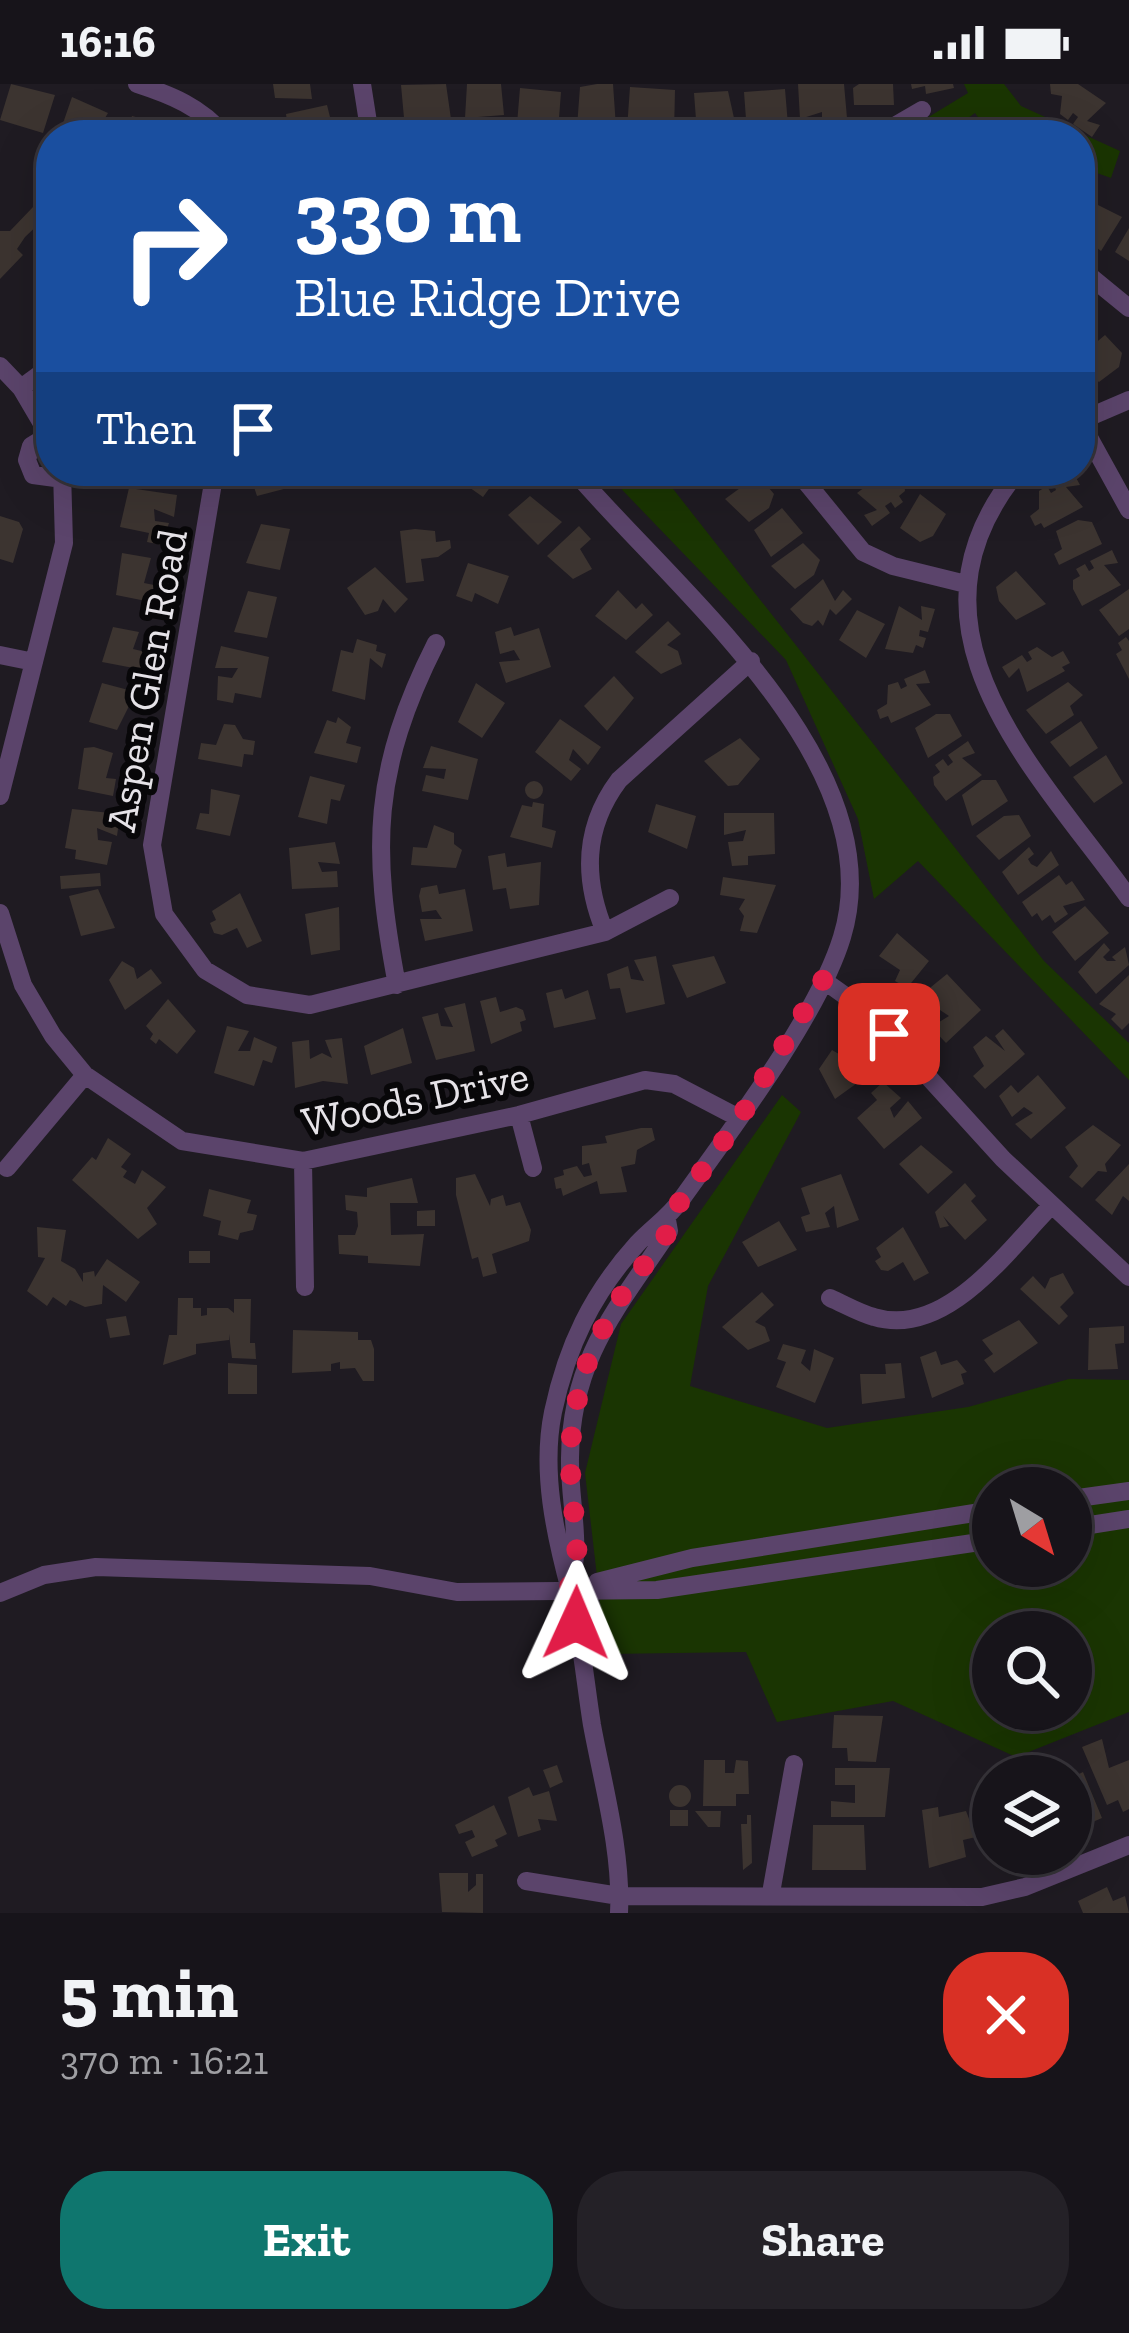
<!DOCTYPE html>
<meta charset="utf-8">
<style>
body{margin:0;font-family:"Zilla Slab",serif;background:#242127;color:#f1f3f6;height:100vh;display:flex;flex-direction:column;font-size:45px;white-space:nowrap}
*{box-sizing:border-box;margin:0}
p{font-size:39px;color:#9e9ea2}
.icon{flex:none;width:66px;height:66px;fill:none;stroke:currentColor;stroke-width:2;stroke-linecap:round;stroke-linejoin:round}
.map{position:relative;height:1829px;overflow:hidden}
.details{display:flex;flex-direction:column;background:#17141a;flex:1}
.details>*{flex:none}
.guide{position:absolute;left:36px;top:36px;width:1059px;height:366px;border-radius:48px;box-shadow:0 12px 48px #0002,0 0 0 3px #363339;background:#1a4fa0;color:#fff;overflow:hidden}
.needle{width:78px;rotate:142deg}
.tools{position:absolute;left:972px;top:1383px;display:grid;gap:24px}
.tools a{display:grid;place-items:center;width:120px;height:120px;border-radius:50%;background:#17141a;box-shadow:0 12px 48px #0002,0 0 0 3px #363339;font-size:60px}
.pin{position:absolute;display:grid;place-items:center;width:102px;height:102px;color:#fff;margin:-51px;border-radius:24px;box-shadow:0 6px 18px #0006}
.me{position:absolute;width:132px;margin:-66px;rotate:1deg;stroke-linejoin:round;filter:drop-shadow(0 0 9px #0008)}
.turn{display:flex;align-items:center;gap:42px;height:252px;padding:0 60px;font-size:54px}
.turn .icon{width:156px;height:156px;stroke-width:2.5}
.turn b{display:block;font-size:84px;line-height:102px}
.then{display:flex;align-items:center;height:114px;padding:0 60px;background:#0003;gap:24px;font-size:45px}
.round{display:grid;place-items:center;flex:none;width:126px;height:126px;border-radius:48px;background:#242127}
.summary{display:flex;align-items:center;justify-content:space-between;height:204px;padding:0 60px}
h1{font-size:72px;font-weight:700;line-height:90px}
.primary-button{display:flex;gap:24px;margin-top:auto;padding:24px 60px}
.primary-button a{flex:1;height:138px;border-radius:48px;background:#0f766e;color:#fff;font-size:48px;font-weight:700;line-height:138px;text-align:center}
.primary-button a+a{background:#242127;color:#f1f3f6}
.status{display:flex;justify-content:space-between;align-items:center;height:84px;padding:0 60px;background:#17141a;direction:ltr}
.status svg{height:33px;fill:currentColor}
.map>svg:first-child{display:block}
</style>
<div class="status"><b>16:16</b><svg viewBox="0 0 49 12"><path d="M0 12V9h3v3zM5 12V6h3v6zM10 12V3h3v9zM15 12V0h3v12zM26 1h20v11H26zM47 4h2v5h-2z"/></svg></div>
<div class="map">
<svg width="1129" height="1829" viewBox="0 0 1129 1829">
<rect width="100%" height="100%" fill="#1f1b22"/>
<path fill="#1a3502" fill-rule="evenodd" d="M964 0H1004L1021 22 1120 67 1111 94 1080 83V51H991L975 29 944 51H899L968 9Z
M604 387H659L1044 877 1129 959V996L918 777 874 815 858 735 786 576Z
M782 1011 801 1028 708 1202 690 1302 827 1344 968 1323 1069 1295 1129 1296V1628L1016 1673 893 1617 777 1638 746 1568 606 1570 585 1389 621 1240ZM993 1404H1071V1482H993ZM993 1548H1071V1626H993Z"/>
<path fill="#3c3430" d="M11 0 55 11 43 49 0 36Z
M273 0H310L312 15 275 14Z
M446 0 451 35 428 33 429 41 405 45 401 1Z
M467 0H501L504 31 465 34Z
M597 0H613L616 43H577L580 3Z
M798 0H844L847 34 822 36V28L800 35Z
M859 0H893L894 21H854L853 4Z
M911 0H953L954 4 926 10 925 2 912 5Z
M1050 0H1078L1106 19 1087 37 1100 41 1092 53 1073 40 1078 33 1073 29 1068 36 1060 30 1062 12 1051 10Z
M630 3 675 6 674 50 649 48 650 41 627 45Z
M520 4 561 8 559 34 546 33 545 40H517Z
M785 5 788 41 761 44 760 33 746 35 744 8Z
M728 7 736 43 697 49 694 9Z
M72 13 108 29 95 51H59Z
M327 21 331 37 325 38 331 51 281 49 279 39 287 38 286 30Z
M132 32 159 39 155 51H111L117 36 129 40Z
M1092 118 1122 133 1101 167 1080 151V139Z
M33 123 44 135 25 153 17 165 23 171 0 195V147H10Z
M1129 144V177L1115 168Z
M1105 251 1122 269 1119 283 1099 298 1080 283V272Z
M267 387H296L299 401 257 412 251 394Z
M446 387H502L483 413Z
M712 387H747L723 405Z
M841 387H871L850 403Z
M886 387H895L904 398 905 407 899 412 903 418 895 424 891 418 885 422 890 429 872 442 864 431 877 426 857 409Z
M1073 388 1080 401 1066 403 1083 423 1044 444 1041 439 1035 442 1030 432 1039 425V407L1047 402 1051 409 1056 406 1053 399Z
M758 391 774 410 769 424 749 438 725 415Z
M129 404 177 411 174 433 154 425 155 437 169 439 162 461 147 458 149 449 120 443Z
M920 410 946 430 933 452 920 458 900 444Z
M530 412 562 438 538 461 508 431Z
M782 424 803 449 771 473 754 446Z
M0 432 19 438 23 445 13 479 0 475Z
M1078 436 1092 438 1102 460 1059 481 1054 470 1062 465 1056 447Z
M261 440 290 445 280 486 246 479Z
M579 442 591 455 580 465 592 485 573 495 547 472Z
M415 445 435 447 436 458 450 456 451 464 438 473 421 475 424 497 406 499 400 447Z
M803 459 820 476 814 491 795 505 771 482Z
M1112 466 1118 479 1104 481 1121 501 1082 522 1073 505V496L1080 492 1076 485 1085 480 1089 487 1094 484 1090 477Z
M122 469 151 474 144 499 154 501 151 518 116 511Z
M468 479 509 492 498 520 475 509 472 518 456 512Z
M375 483 408 515 395 529 383 515 378 527 365 531 347 504Z
M1016 487 1046 520 1016 536 999 517 996 503Z
M823 495 835 517 843 506 852 515 836 531 830 525 823 542 818 536 812 542 803 539 790 525Z
M1129 505V545L1119 552 1099 526Z
M618 506 636 525 642 519 653 531 626 556 595 532Z
M248 507 277 513 267 554 234 548Z
M899 522 922 536 921 522 935 525 928 548 920 546 919 552 926 554 923 564 916 561 913 569 885 565Z
M857 526 885 540 866 574 839 556Z
M668 537 681 550 667 561 678 567 682 580 661 590 635 568Z
M113 543 139 548 133 565 150 569 144 586 102 578Z
M511 543 514 552 539 544 551 583 506 599 499 578 520 576 514 566 500 570 495 548Z
M1126 553 1129 557V595L1116 570 1122 566 1118 559Z
M357 555 377 561 376 567 386 570 382 584 370 574 365 616 332 607 341 566 353 569Z
M221 562 269 573 261 614 235 609 233 619 217 616 218 592 232 594 238 584H215Z
M1037 563 1052 573 1063 567 1070 579 1062 583 1065 587 1027 608 1019 584 1009 594 1002 583 1022 571 1027 578 1032 575 1028 568Z
M925 586 930 599 916 600 931 621 891 639 888 632 880 635 877 626 887 620 888 601 898 598 901 605 907 602 904 595Z
M614 592 634 614 607 647 584 622Z
M1068 598 1083 611 1070 622 1074 631 1046 650 1026 626Z
M102 599 136 608 117 646 89 638Z
M476 599 505 619 482 654 458 638Z
M936 630H950L962 652 928 674 915 644Z
M338 633 351 643 346 659 361 663 357 679 314 669 327 636 336 639Z
M560 635 601 663 588 681 573 665 569 676 581 685 571 697 535 668Z
M1081 637 1098 664 1070 683 1050 658Z
M224 640 235 641 243 655 255 657 253 671 244 670 242 683 198 675 201 659 216 661Z
M740 654 760 675 738 701 728 702 704 677Z
M968 657 975 669 962 674 982 691 946 717 934 701 933 693 940 688 935 681 943 675 948 682 953 678 948 671Z
M431 662 478 675 468 716 422 707 426 691 444 695 446 685 423 684Z
M94 663 113 669 106 694 116 695 113 712 78 705 84 664Z
M1106 671 1123 699 1094 719 1073 693Z
M310 692 345 701 340 717 331 715 327 740 298 733Z
M982 696H996L1008 717 972 742 962 711Z
M525 706a9 9 0 1 1 18 0a9 9 0 1 1-18 0Z
M211 705 240 711 230 752 196 745 200 729 209 730Z
M533 718 544 720 542 743 556 747 552 764 510 753 522 721 532 723Z
M656 720 696 732 687 765 648 748Z
M72 725 120 730 117 752 97 744 98 756 112 758 107 781 75 775 76 766 65 764Z
M724 729H774L775 770 748 772V781L732 782 728 758 743 757 746 746 724 751Z
M1019 731 1031 752 999 776 976 752 1004 732Z
M434 741 454 749V760L462 766 456 784 411 781 413 763 427 764Z
M335 758 340 780 318 778 322 788 337 787 338 803 292 805 289 764Z
M1029 763 1034 770 1028 775 1031 780 1037 783 1051 767 1059 781 1018 811 1002 788Z
M505 769 507 783 541 778 539 821 510 825 506 804 493 806 488 772Z
M100 789 101 802 61 805 60 792Z
M1059 791 1066 801 1072 797 1085 816 1063 822 1068 830 1055 839 1050 831 1042 837 1037 829 1032 833 1022 818Z
M723 793 776 801 757 849 740 847 744 832 739 825 745 815 720 811Z
M437 801 439 810 465 805 473 847 425 857 420 835H442L436 826 422 828 419 812 421 804Z
M98 805 115 844 81 852 69 812Z
M240 809 262 857 247 864 237 844 222 851 214 849 210 839 216 836 212 827Z
M1085 822 1109 849 1075 877 1052 848Z
M339 823 340 866 311 871 305 830Z
M897 849 929 877 907 904 895 897 900 886 879 872Z
M1104 859 1110 866 1103 873 1107 877H1116L1112 873 1125 863 1129 881 1096 910 1078 888Z
M656 872 665 920 626 929 620 904 610 905 607 890 628 882 631 895 644 897 634 876Z
M714 872 726 899 687 914 672 881Z
M122 877 134 884 137 895 151 885 162 899 125 926 109 896Z
M947 890 981 926 946 959 931 943 949 932 940 926 929 936 915 916Z
M1129 891V939L1122 946 1111 935 1116 930 1099 920Z
M562 905 565 915 588 906 596 935 554 944 546 909Z
M496 913 500 928 516 923 523 926 526 936 520 938 522 947 491 960 480 917Z
M168 915 196 947 177 970 159 955 156 960 150 955 153 950 146 942Z
M465 919 475 967 436 976 422 933 438 929 441 942 453 943 444 924Z
M227 942 249 947 238 967H250L254 953 277 963 272 979 263 976 254 1002 214 989Z
M403 944 412 979 371 991 364 962Z
M1003 945 1025 970 985 1005 973 992 984 982 973 963 986 952 1005 967 995 952Z
M342 954 348 1000 323 997 295 1004 292 958 309 956 310 975 322 969 332 974 325 956Z
M832 966 844 973 847 984 868 970 878 984 835 1015 819 985Z
M1038 991 1066 1024 1031 1055 1015 1040 1033 1029 1024 1023 1012 1033 999 1012 1011 1001 1018 1009Z
M883 998 901 1014 890 1024 894 1034 908 1017 922 1034 884 1065 857 1034 877 1016 871 1009Z
M1093 1041 1121 1061 1105 1080 1107 1088 1098 1087 1082 1104 1069 1093 1078 1082 1065 1063Z
M641 1044H652L655 1056 637 1066 635 1080 621 1083 627 1108 600 1110 597 1097 563 1112 561 1104 556 1105 554 1094 564 1091 563 1086 577 1082 584 1093 592 1091 589 1079 582 1081V1062L607 1059 605 1052Z
M108 1054 131 1070 121 1083 127 1087 123 1093 135 1100 142 1086 166 1103 147 1124 157 1140 138 1155 72 1096 92 1073 96 1076Z
M921 1061 953 1088 928 1110 899 1080Z
M1129 1080V1117L1123 1112 1112 1131 1095 1116Z
M475 1090 490 1122 491 1115 503 1111 506 1122 520 1118 531 1146 529 1157 492 1170 497 1189 483 1193 478 1173 472 1175 456 1111V1094Z
M841 1090 859 1136 837 1144 834 1122 825 1129 830 1143 806 1148 801 1133 810 1130 801 1104Z
M412 1094 418 1119H390L391 1151 424 1150 420 1182 368 1179V1172L339 1170 338 1151H355L358 1142 357 1128 346 1126 345 1111 367 1113V1104Z
M965 1099 976 1112 971 1117 987 1136 965 1156 943 1132 949 1142 940 1144 935 1128Z
M209 1105 251 1116 247 1129 257 1131 253 1146 240 1149 238 1156 218 1151 221 1137 203 1132Z
M435 1126V1142H417V1127Z
M779 1137 797 1166 758 1183 742 1158Z
M37 1143 66 1146 61 1177 75 1185 83 1198V1189L94 1187 95 1193 107 1175 140 1198 126 1218 103 1201 102 1220 85 1223 70 1216 66 1222 53 1213 47 1222 27 1207 45 1174 38 1173Z
M903 1143 929 1189 914 1197 903 1178 888 1187 881 1186 875 1177 881 1173 876 1164Z
M189 1167H210V1179H189Z
M1063 1189 1074 1209 1060 1223 1068 1232 1059 1241 1020 1205 1033 1192 1045 1205 1050 1194Z
M762 1208 774 1221 755 1238 765 1243 770 1257 748 1266 722 1243Z
M178 1214H193V1224H201V1232L207 1231V1224H228L234 1229V1215H251L250 1259H255L256 1275 232 1274 229 1250V1256L196 1260V1270L163 1281 169 1251H177Z
M126 1232 130 1251 110 1254 106 1235Z
M1019 1236 1038 1259 994 1289 984 1276 993 1270 982 1256Z
M1124 1242V1259L1115 1260 1118 1285 1088 1286 1089 1244Z
M293 1246 358 1248V1256H371L374 1265V1297H363L355 1284 340 1285V1278L331 1280V1287L292 1289Z
M783 1260 806 1266 801 1279 810 1287 814 1265 834 1274 815 1319 776 1303 786 1278 777 1275Z
M936 1267 941 1281 957 1276 967 1288 961 1290 964 1300 932 1314 920 1273Z
M228 1279 257 1281V1310H228Z
M901 1279 905 1314 862 1320 860 1290H886L885 1280Z
M834 1631 883 1632 876 1678 848 1677 847 1664H832Z
M1102 1655 1109 1684 1129 1676V1725L1123 1728 1118 1716 1107 1721 1082 1663Z
M704 1676H725V1689H734L736 1676 748 1677 749 1710H736V1722H703Z
M557 1681 563 1698 550 1704 543 1686Z
M1071 1683 1075 1692 1083 1688 1102 1734 1088 1740 1082 1722 1071 1725Z
M835 1684H890L885 1733H831V1717L855 1719V1701H835Z
M669 1712a11 11 0 1 1 22 0a11 11 0 1 1-22 0Z
M529 1703 533 1712 549 1707 557 1737 538 1735 541 1746 518 1753 508 1713Z
M494 1721 507 1750 495 1756 498 1762 472 1773 465 1758 475 1753 472 1746 459 1750 455 1741Z
M938 1723 939 1733 966 1727 976 1753 963 1756 966 1773 929 1784 922 1726Z
M670 1726H688V1742H670Z
M695 1727H721L720 1743H708Z
M747 1731H751L752 1779 743 1786 741 1740H747Z
M813 1741H864L866 1786H812Z
M439 1789H468V1808L476 1801V1790H483V1829L442 1828Z
M1107 1803 1113 1817 1125 1812 1129 1829H1083L1078 1817Z"/>
<g fill="none" stroke-linecap="round" stroke-linejoin="round">
<path stroke="#5b446b" stroke-width="18" d="M137 0C171 11 201 23 224 51
M362 0 370 51
M879 51 922 26
M1080 184 1129 224
M0 282 21 304 51 355
M21 304 51 282
M1129 316 1080 337 1129 426
M49 351 31 362 27 376 33 391 63 395
M215 387 152 761 164 830 205 886 247 911 310 921 605 848 670 814
M574 387C673 504 895 680 842 853 818 932 730 1047 681 1116 668 1134 652 1144 637 1160 592 1210 567 1262 553 1328 541 1387 555 1450 570 1506 581 1550 585 1597 592 1641 603 1701 622 1767 619 1829
M797 387 863 468 893 482 966 500
M1018 387C889 545 1036 685 1129 814
M0 571 34 578
M0 712 64 459 62 387
M0 829 23 901 53 952 85 991 182 1057 303 1077 519 1031 645 996 674 1000 739 1034
M605 848C583 795 583 744 619 696L751 577
M823 896 871 930 1003 1075 1129 1193
M397 901C371 764 372 686 436 559
M519 1031 533 1084
M303 1077 305 1203
M7 1084 85 991
M830 1214C844 1220 859 1229 874 1233 947 1255 1009 1164 1052 1121
M1071 1415 1129 1407
M1071 1444 1129 1435
M597 1498 692 1474 993 1426
M569 1504C583 1462 569 1418 570 1374 571 1274 617 1225 669 1147L667 1136
M0 1509 44 1491 96 1483 370 1492 457 1508 657 1506 993 1456
M526 1797 619 1812 982 1813 1025 1803 1129 1761
M771 1809 794 1680"/>
</g>
<g fill="none" stroke-linecap="round" stroke-linejoin="round">
<path stroke="#e11d48" stroke-width="21" stroke-dasharray="0 37.8" d="M576 1539 569 1504 578 1480 569 1368 581 1293 612 1225 669 1147 667 1136 740 1034 823 896 889 950"/>
</g>
<g text-anchor="middle" stroke-width="12" stroke-linejoin="round" paint-order="stroke">
<g font-size="42" fill="#e6e3e8" stroke="#080709">
<text transform="translate(146 596) rotate(-80)" y="15">Aspen Glen Road</text>
<text transform="translate(415 1014) rotate(-12)" y="15">Woods Drive</text>
</g>
</g>
</svg>
<div class="tools">
<a><svg class="needle" viewBox="-14 -14 28 28"><path d="M0-13l5 13h-10z" fill="#e53935"/><path d="M0 13l5-13h-10z" fill="#9e9ea2"/></svg></a>
<a><svg class="icon" aria-label="search" viewBox="0 0 24 24"><circle cx="10" cy="10" r="6"/><path d="M15 15l6 6"/></svg></a>
<a><svg class="icon" aria-label="layers" viewBox="0 0 24 24"><path d="M12 4l9 5-9 5-9-5zM3 14l9 5 9-5"/></svg></a>
</div>
<div class="pin" style="left:889px;top:950px;background:#d93025"><svg class="icon" aria-label="arrive" viewBox="0 0 24 24"><path d="M6 21V4h12l-3 4 3 4H6"/></svg></div>
<svg class="me" style="left:576px;top:1539px" viewBox="-20 -20 40 40"><path d="M0-17L14 15 0 8-14 15z" fill="#e11d48" stroke="#fff" stroke-width="4"/></svg>
<div class="guide">
<div class="turn"><svg class="icon" aria-label="right" viewBox="0 0 24 24"><path d="M7 20v-9h11M14 6l5 5-5 5"/></svg><div><b>330 m</b>Blue Ridge Drive</div></div>
<div class="then">Then<svg class="icon" aria-label="arrive" viewBox="0 0 24 24"><path d="M6 21V4h12l-3 4 3 4H6"/></svg></div>
</div>
</div>
<section class="details">
<div class="summary"><div><h1>5 min</h1><p>370 m · 16:21</p></div><a class="round" style="background:#d93025;color:#fff"><svg class="icon" aria-label="close" viewBox="0 0 24 24"><path d="M6 6l12 12M18 6L6 18"/></svg></a></div>
<div class="primary-button"><a>Exit</a><a>Share</a></div>
</section>
